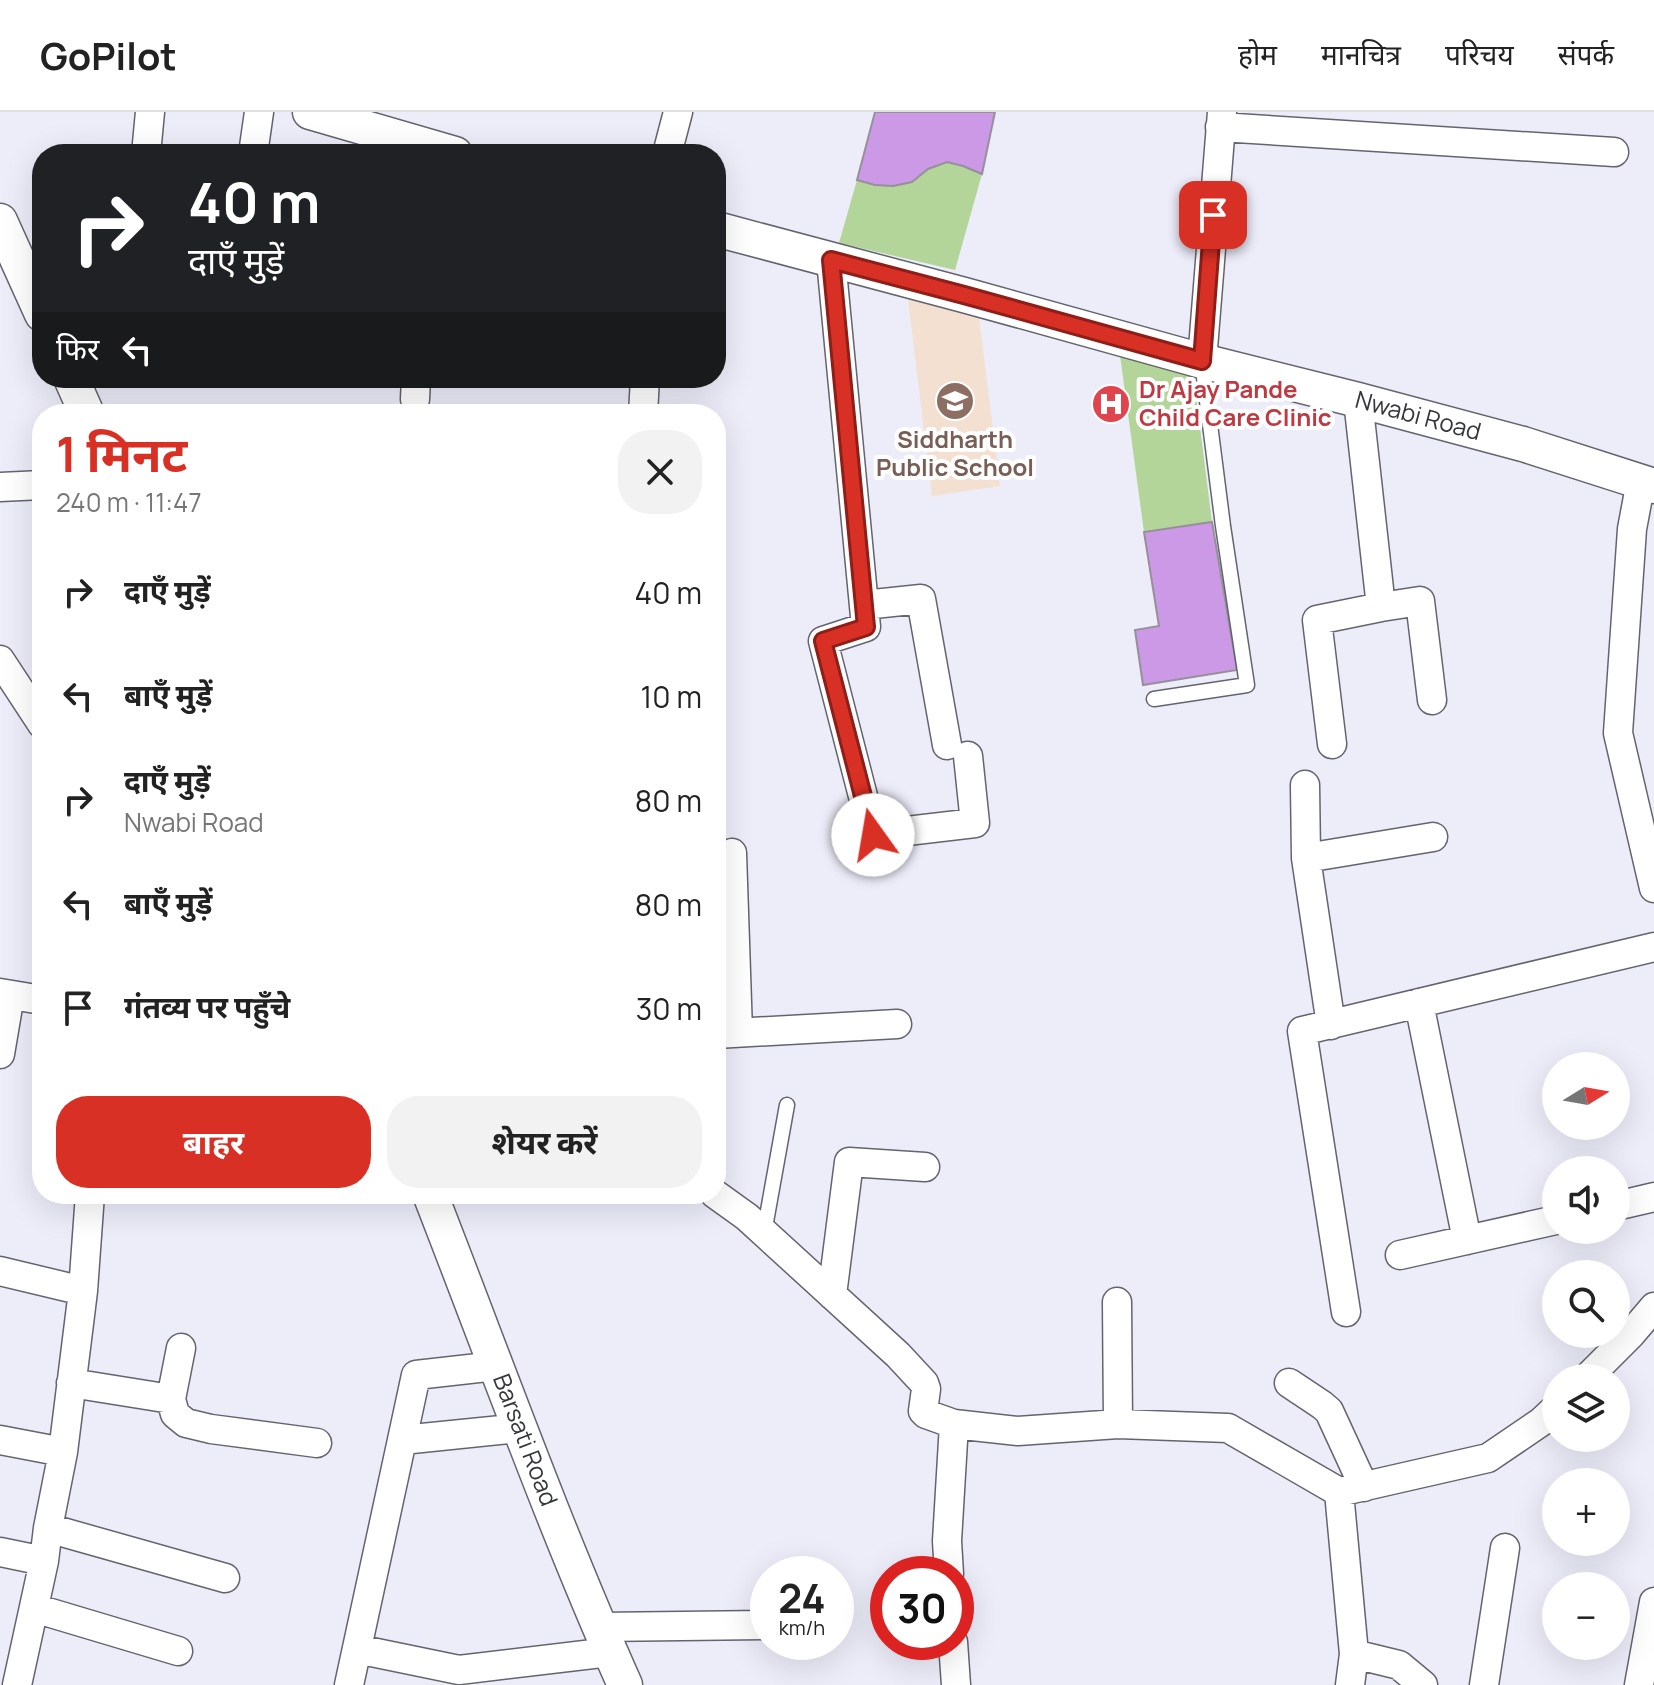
<!DOCTYPE html>
<html lang="hi">
<meta charset="utf-8">
<style>
body{margin:0;font-family:Manrope,"Noto Sans Devanagari",sans-serif;background:#f2f2f2;color:#222;height:100vh;display:flex;flex-direction:column;font-size:30px;white-space:nowrap}
*{box-sizing:border-box;margin:0}
p{font-size:26px;color:#767676}
.icon{flex:none;width:44px;height:44px;fill:none;stroke:currentColor;stroke-width:2;stroke-linecap:round;stroke-linejoin:round}
.map{position:relative;flex:1;overflow:hidden}
.side{position:absolute;left:32px;top:292px;width:694px;height:800px;display:flex;flex-direction:column;background:#fff;border-radius:32px;box-shadow:0 8px 32px #0002}
.side>*{flex:none}
.top-card{position:absolute;left:32px;top:32px;width:694px;height:244px;border-radius:32px;box-shadow:0 8px 32px #0002;background:#202124;color:#fff;overflow:hidden}
.needle{width:52px;rotate:79deg}
.fabs{position:absolute;left:1542px;top:940px;display:grid;gap:16px}
.fabs a{display:grid;place-items:center;width:88px;height:88px;border-radius:50%;background:#fff;box-shadow:0 8px 32px #0002;font-size:40px}
.speed{position:absolute;left:750px;top:1444px;display:flex;gap:16px;font-size:40px;font-weight:700;text-align:center}
.speed>*{display:grid;place-content:center;width:104px;height:104px;border-radius:50%;background:#fff;box-shadow:0 8px 32px #0002;line-height:1}
.speed small{font-size:20px;font-weight:400}
.speed .limit{border:12px solid #d22;background:#fff;color:#111}
.pin{position:absolute;display:grid;place-items:center;width:68px;height:68px;color:#fff;margin:-34px;border-radius:16px;box-shadow:0 4px 12px #0006}
.me{position:absolute;width:88px;margin:-44px;rotate:347deg;stroke-linejoin:round;filter:drop-shadow(0 0 6px #0008)}
.turn{display:flex;align-items:center;gap:28px;height:168px;padding:0 24px;font-size:36px}
.turn .icon{width:104px;height:104px;stroke-width:2.5}
.turn b{display:block;font-size:56px;line-height:68px}
.then{display:flex;align-items:center;height:76px;padding:0 24px;background:#0003;gap:16px;font-size:30px}
.round{display:grid;place-items:center;flex:none;width:84px;height:84px;border-radius:32px;background:#f2f2f2}
.summary{display:flex;align-items:center;justify-content:space-between;height:136px;padding:0 24px}
h1{font-size:48px;font-weight:700;line-height:60px;color:#d93025}
.primary-button{display:flex;gap:16px;margin-top:auto;padding:16px 24px}
.primary-button a{flex:1;height:92px;border-radius:32px;background:#d93025;color:#fff;font-size:32px;font-weight:700;line-height:92px;text-align:center}
.primary-button a+a{background:#f2f2f2;color:#222}
ul{padding:0;list-style:none}
li{display:flex;align-items:center;gap:24px;height:104px;padding:0 24px}
li div{flex:1}
li b{display:block;font-size:30px}
li em{font-style:normal}
header{display:flex;align-items:center;gap:48px;box-sizing:border-box;height:112px;padding:0 40px;background:#fff;border-bottom:2px solid #e0e0e0}
header strong{font-size:38px}
nav{display:flex;gap:44px;margin-inline-start:auto;font-size:28px}
.map>svg:first-child{display:block}
</style>
<header>
<strong>GoPilot</strong>
<nav><a>होम</a><a>मानचित्र</a><a>परिचय</a><a>संपर्क</a></nav>
</header>
<div class="map">
<svg width="1654" height="1573" viewBox="0 0 1654 1573">
<rect width="100%" height="100%" fill="#ecedf9"/>
<path fill="#f4e0d1" d="M908 187 979 205 1000 374 932 384Z"/>
<path fill="#b4d59a" d="M947 50 963 54 982 62 955 158 839 131 857 68 928 57Z
M1120 243 1193 260 1212 410 1144 420Z"/>
<path fill="#cb99e5" stroke="#97909a" stroke-width="2" d="M875 0H995L982 62 963 54 947 50 928 57 912 70 893 74 875 73 857 68Z
M1212 410 1237 558 1143 573 1135 518 1159 514 1144 420Z"/>
<g fill="none" stroke-linecap="round" stroke-linejoin="round">
<g stroke="#63646e" stroke-width="17">
<path id="service" d="M1154 587 1247 573 1223 414 1202 250
M764 1121 787 993"/>
</g>
<g stroke="#63646e" stroke-width="31">
<path id="minor" d="M1220 15 1614 40
M146 42 150 0
M253 42 259 0
M667 42 678 0
M831 148 866 515 823 529 873 723 975 711 968 644
M1202 249 1222 0
M415 287 416 266
M1358 288 1381 495 1420 489 1432 588
M643 302 645 266
M1641 369 1632 417 1618 621 1654 776
M0 375 42 373
M864 493 921 487 947 633
M0 548 42 612
M1332 632 1317 508 1381 495
M1305 673 1306 746 1331 913
M732 741 738 920
M1306 746 1433 725
M0 881 42 888
M1419 891 1467 1128
M716 922 897 912
M0 942 10 883
M715 1082 747 1105 898 1243 924 1271 926 1277 923 1299 926 1302 954 1312 1018 1319 1118 1312 1228 1316 1339 1380 1488 1346 1541 1310 1556 1296
M1616 1094 1654 1085
M1400 1143 1556 1108
M0 1159 83 1179
M832 1183 849 1050 925 1055
M1117 1190 1118 1312
M1346 1200 1302 919 1654 835
M1587 1266 1631 1222 1654 1195
M71 1271 171 1287 175 1302 186 1311 211 1317 317 1331
M1289 1271 1322 1293 1329 1299 1364 1375
M171 1287 181 1236
M0 1328 63 1340
M402 1328 416 1263 496 1254
M1339 1380 1354 1542 1350 1573
M48 1416 225 1466
M0 1440 44 1449
M949 1462 947 1429 954 1312
M34 1496 178 1539
M599 1515 768 1513
M953 1530 956 1573
M357 1537 459 1558 610 1540
M1354 1542 1399 1553 1423 1573
M17 1573 44 1449 48 1416 63 1340 83 1179 90 1082
M349 1573 402 1328 520 1316
M1484 1573 1505 1436
M1639 1573 1654 1490"/>
</g>
<g stroke="#63646e" stroke-width="37">
<path id="tertiary" d="M310 0 455 42
M0 109 42 202
M716 117 964 183 1202 249 1358 288 1523 332 1654 374
M71 266 87 302
M430 1082C494 1246 553 1412 625 1573"/>
</g>
<use href="#service" stroke="#fff" stroke-width="14"/>
<use href="#minor" stroke="#fff" stroke-width="28"/>
<use href="#tertiary" stroke="#fff" stroke-width="34"/>
</g>
<g fill="none" stroke-linecap="round" stroke-linejoin="round">
<g stroke="#8d1f18" stroke-width="20">
<path id="route" d="M873 723 823 529 866 515 831 148 964 183 1202 249 1213 103"/>
</g>
<use href="#route" stroke="#d93025" stroke-width="14"/>
</g>
<defs>
<g id="school-disc" transform="scale(2)"><circle r="9.5" fill="#8d6e63" stroke="#fff"/><path d="M0-5L7-2L0 1L-7-2ZM-4 1L0 2.5L4 1V4Q0 6-4 4Z" fill="#fff"/></g>
<g id="hospital-disc" transform="scale(2)"><circle r="9.5" fill="#e0444e" stroke="#fff"/><path d="M-5-5h3v3.5h4V-5h3V5h-3V1.5h-4V5h-3Z" fill="#fff"/></g>
</defs>
<g fill-rule="evenodd">
<use href="#school-disc" x="955" y="289"/>
<use href="#hospital-disc" x="1111" y="292"/>
</g>
<g text-anchor="middle" stroke-width="8" stroke-linejoin="round" paint-order="stroke">
<g font-size="24" font-weight="bold" fill="#be3a42" stroke="#fff" text-anchor="start">
<text x="1139" y="286">Dr Ajay Pande<tspan x="1139" dy="28">Child Care Clinic</tspan></text>
</g>
<g font-size="24" fill="#35363a" stroke="#fff">
<text transform="translate(1418 304) rotate(15)" y="8">Nwabi Road</text>
<text transform="translate(525 1328) rotate(69)" y="8">Barsati Road</text>
</g>
<g font-size="24" font-weight="bold" fill="#785e54" stroke="#fff">
<text x="955" y="336">Siddharth<tspan x="955" dy="28">Public School</tspan></text>
</g>
</g>
</svg>
<div class="fabs">
<a><svg class="needle" viewBox="-14 -14 28 28"><path d="M0-13l5 13h-10z" fill="#e53935"/><path d="M0 13l5-13h-10z" fill="#767676"/></svg></a>
<a><svg class="icon" aria-label="sound" viewBox="0 0 24 24"><path d="M4 9h4l5-4v14l-5-4H4zM17 9q2 3 0 6"/></svg></a>
<a><svg class="icon" aria-label="search" viewBox="0 0 24 24"><circle cx="10" cy="10" r="6"/><path d="M15 15l6 6"/></svg></a>
<a><svg class="icon" aria-label="layers" viewBox="0 0 24 24"><path d="M12 4l9 5-9 5-9-5zM3 14l9 5 9-5"/></svg></a>
<a>+</a>
<a>−</a>
</div>
<div class="speed"><div>24<small>km/h</small></div><div class="limit">30</div></div>
<div class="pin" style="left:1213px;top:103px;background:#d93025"><svg class="icon" aria-label="arrive" viewBox="0 0 24 24"><path d="M6 21V4h12l-3 4 3 4H6"/></svg></div>
<svg class="me" style="left:873px;top:723px" viewBox="-20 -20 40 40"><circle r="19" fill="#fff"/><path d="M0-13L10 11 0 6-10 11z" fill="#d93025"/></svg>
<div class="top-card">
<div class="turn"><svg class="icon" aria-label="right" viewBox="0 0 24 24"><path d="M7 20v-9h11M14 6l5 5-5 5"/></svg><div><b>40 m</b>दाएँ मुड़ें</div></div>
<div class="then">फिर<svg class="icon" aria-label="left" viewBox="0 0 24 24"><path d="M17 20v-9H6M10 6l-5 5 5 5"/></svg></div>
</div>
<section class="side">
<div class="summary"><div><h1>1 मिनट</h1><p>240 m · 11:47</p></div><a class="round"><svg class="icon" aria-label="close" viewBox="0 0 24 24"><path d="M6 6l12 12M18 6L6 18"/></svg></a></div>
<ul>
<li><svg class="icon" aria-label="right" viewBox="0 0 24 24"><path d="M7 20v-9h11M14 6l5 5-5 5"/></svg><div><b>दाएँ मुड़ें</b></div><em>40 m</em></li>
<li><svg class="icon" aria-label="left" viewBox="0 0 24 24"><path d="M17 20v-9H6M10 6l-5 5 5 5"/></svg><div><b>बाएँ मुड़ें</b></div><em>10 m</em></li>
<li><svg class="icon" aria-label="right" viewBox="0 0 24 24"><path d="M7 20v-9h11M14 6l5 5-5 5"/></svg><div><b>दाएँ मुड़ें</b><p>Nwabi Road</p></div><em>80 m</em></li>
<li><svg class="icon" aria-label="left" viewBox="0 0 24 24"><path d="M17 20v-9H6M10 6l-5 5 5 5"/></svg><div><b>बाएँ मुड़ें</b></div><em>80 m</em></li>
<li><svg class="icon" aria-label="arrive" viewBox="0 0 24 24"><path d="M6 21V4h12l-3 4 3 4H6"/></svg><div><b>गंतव्य पर पहुँचे</b></div><em>30 m</em></li>
</ul>
<div class="primary-button"><a>बाहर</a><a>शेयर करें</a></div>
</section>
</div>
